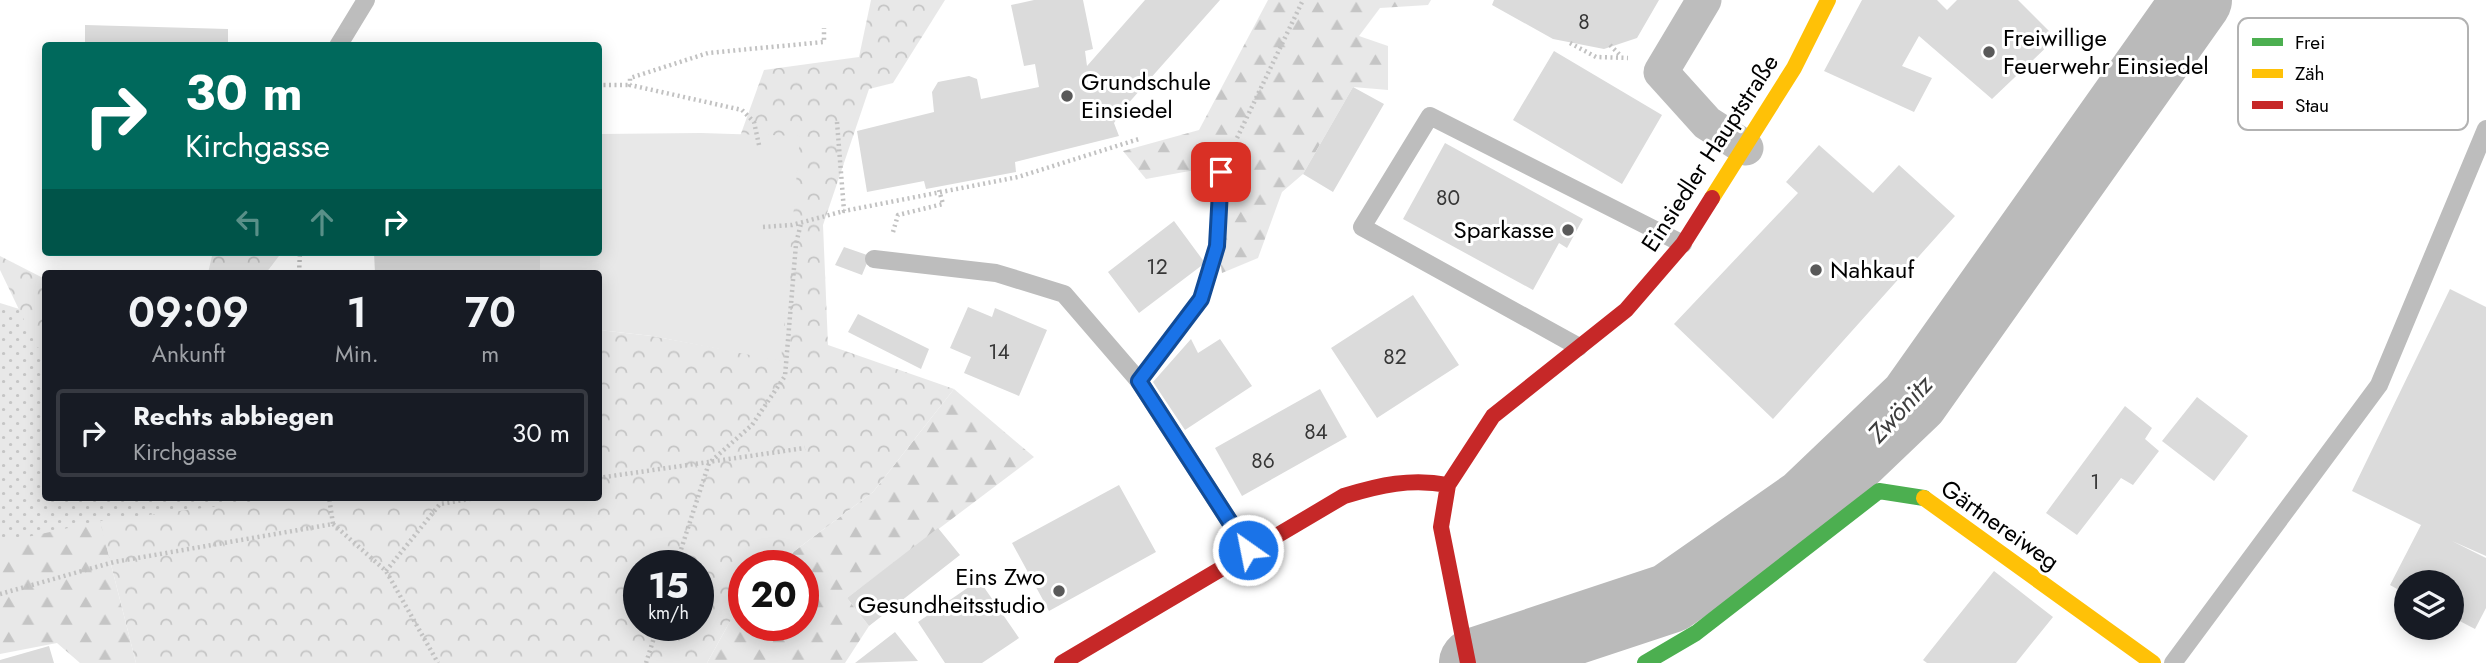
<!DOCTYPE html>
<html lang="de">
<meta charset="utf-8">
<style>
body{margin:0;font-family:Jost,sans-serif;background:#20242c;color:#f1f3f6;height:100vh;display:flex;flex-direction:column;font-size:26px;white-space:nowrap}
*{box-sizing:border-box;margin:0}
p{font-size:23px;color:#9ea1a6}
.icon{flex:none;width:38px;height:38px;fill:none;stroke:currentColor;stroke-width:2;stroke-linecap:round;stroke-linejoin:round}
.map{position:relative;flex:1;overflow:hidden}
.panel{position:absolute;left:42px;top:270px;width:560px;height:231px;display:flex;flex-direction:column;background:#171b24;border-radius:7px;box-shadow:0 4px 18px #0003}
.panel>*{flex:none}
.hud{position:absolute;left:42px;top:42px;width:560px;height:214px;border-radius:7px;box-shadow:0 4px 18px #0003;background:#00695c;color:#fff;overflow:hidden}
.tools{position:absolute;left:2394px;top:570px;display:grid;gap:14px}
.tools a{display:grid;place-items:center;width:70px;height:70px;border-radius:50%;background:#171b24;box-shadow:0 4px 18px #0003;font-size:35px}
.speed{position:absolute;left:623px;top:550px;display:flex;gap:14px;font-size:35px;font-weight:700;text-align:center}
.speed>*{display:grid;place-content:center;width:91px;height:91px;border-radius:50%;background:#171b24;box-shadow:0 4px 18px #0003;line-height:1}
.speed small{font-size:18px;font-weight:400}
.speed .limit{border:10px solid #d22;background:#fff;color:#111}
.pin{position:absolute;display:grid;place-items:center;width:60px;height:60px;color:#fff;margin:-30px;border-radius:14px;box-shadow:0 4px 10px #0006}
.me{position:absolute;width:77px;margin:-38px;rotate:327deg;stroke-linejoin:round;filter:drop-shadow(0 0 5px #0008)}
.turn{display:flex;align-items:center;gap:24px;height:147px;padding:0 28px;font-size:32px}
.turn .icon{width:91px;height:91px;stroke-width:2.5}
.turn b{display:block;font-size:49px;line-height:60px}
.lanes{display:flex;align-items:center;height:66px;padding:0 28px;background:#0003;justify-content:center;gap:35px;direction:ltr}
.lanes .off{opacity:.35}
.eta{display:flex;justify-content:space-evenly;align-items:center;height:119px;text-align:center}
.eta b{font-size:42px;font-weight:600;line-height:49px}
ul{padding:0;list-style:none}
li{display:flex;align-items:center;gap:21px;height:88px;margin:0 14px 10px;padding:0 14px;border:4px solid #363941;border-radius:7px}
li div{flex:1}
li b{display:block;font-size:26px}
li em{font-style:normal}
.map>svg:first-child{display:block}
</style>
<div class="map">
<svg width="2486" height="663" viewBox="0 0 2486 663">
<defs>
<pattern id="grass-dots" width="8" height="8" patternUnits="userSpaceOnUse" patternTransform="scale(1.75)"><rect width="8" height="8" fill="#e8e8e8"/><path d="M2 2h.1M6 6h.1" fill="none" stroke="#c5c5c5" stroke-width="1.8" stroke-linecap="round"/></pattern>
<pattern id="forest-firs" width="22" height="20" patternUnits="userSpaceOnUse" patternTransform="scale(1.75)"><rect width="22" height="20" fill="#e8e8e8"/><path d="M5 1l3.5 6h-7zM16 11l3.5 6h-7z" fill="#c5c5c5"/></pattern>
<pattern id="park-crowns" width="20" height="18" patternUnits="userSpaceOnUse" patternTransform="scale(1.75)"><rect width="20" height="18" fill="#e8e8e8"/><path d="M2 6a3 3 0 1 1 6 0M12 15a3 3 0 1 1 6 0" fill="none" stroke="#c5c5c5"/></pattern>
</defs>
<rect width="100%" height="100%" fill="#fff"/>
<path fill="url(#grass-dots)" d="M0 303 45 317 46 497H329L0 594Z"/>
<path fill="url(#forest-firs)" d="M1268 0H1431L1428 5 1380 8 1359 36 1388 46V90L1353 87 1303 174 1282 192 1258 258 1222 273 1206 168 1146 179 1123 151 1199 130Z
M954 389 1034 457 847 598 869 626 845 663H707L744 596V625H803V565H776L873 492Z
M100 521 136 663H80L57 643 0 654V543Z"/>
<path fill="url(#park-crowns)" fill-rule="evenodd" d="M871 0H945L893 83 869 89 823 225 828 345 954 389 873 492 776 565H744V596L707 663H136L100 521 267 500 270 497H598L599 330 652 336 781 360 734 153 764 70 859 57ZM639 565H698V625H639Z
M213 252H282L266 273H208Z
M0 256 45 279V351L37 347 0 270Z"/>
<path fill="#e8e8e8" d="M701 133 800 136 781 361 652 336 599 330 598 273H540V252H598L599 134Z"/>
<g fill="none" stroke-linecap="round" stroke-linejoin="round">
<path stroke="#bababa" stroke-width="70" d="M1474 663 1670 598 1806 503 1914 400 2197 0"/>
</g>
<path fill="#dbdbdb" d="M1034 0H1083L1093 49 1085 51 1087 66 1145 0H1220L1125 107 1114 123 1119 136 1015 162 1016 172 926 189 924 181 867 192 857 131 934 112 932 92 938 82 969 76 977 79 981 99 1039 87 1035 64 1024 66 1011 5Z
M1494 0H1659L1637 38 1604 49 1553 39 1492 5Z
M1862 0H1937L1947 10 1957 0H2018L2056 38 1992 99 1919 36 1902 66 1932 78 1914 112 1824 71Z
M85 25 228 29V46H85Z
M1554 51 1662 115 1622 184 1513 120Z
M1353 87 1384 104 1333 192 1303 174Z
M1445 143 1583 219 1567 248 1559 243 1533 290 1403 219Z
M1819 145 1873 193 1899 165 1955 216 1773 419 1674 324 1798 193 1786 182Z
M1174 221 1205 263 1139 313 1108 272Z
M844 247 870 256 862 275 835 265Z
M374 252H540V273H375Z
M2450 289 2486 307V556L2452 541 2486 558V608L2475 629 2452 617V583H2406V594L2390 585 2421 525 2352 491Z
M1413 295 1459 365 1377 418 1331 348Z
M968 307 992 317 995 308 1047 330 1019 396 964 373 971 357 950 348Z
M858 314 929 349 921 369 848 332Z
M1191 339 1198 353 1220 339 1252 386 1185 430 1153 382Z
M1320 389 1347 437 1242 496 1215 448Z
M2197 397 2248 436 2214 481 2162 441Z
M2125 406 2152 428 2145 439 2159 451 2133 485 2121 478 2077 535 2046 513Z
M1119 485 1156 552 1049 611 1012 543Z
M938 528 960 555 869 626 847 598Z
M1994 571 2053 617 2016 663H1927L1923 660Z
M979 580 1019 638 982 663H945L918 622Z
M895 632 918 661 855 663Z
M49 646 54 663H0V660Z"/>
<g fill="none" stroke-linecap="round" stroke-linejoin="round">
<path stroke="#c2c2c2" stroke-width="4.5" stroke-dasharray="2 3.5" stroke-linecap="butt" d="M1570 43 1596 57 1628 58
M1610 45 1620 55
M598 85H630
M837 122 844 211 1018 177 1139 139
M1237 138 1303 0
M759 145 754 122 742 110 630 85V78L708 53 824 42V28
M763 227 792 225 844 211
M893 232 898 215 943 204 939 190
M299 273 300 252
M598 478 805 448
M333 524 386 571 438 663
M676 565 709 463 752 425 785 376 796 244 801 223
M386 571 440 504 481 497
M0 594 114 562 333 524 329 497
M646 663 658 625"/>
<path stroke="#bdbdbd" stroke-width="18" d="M338 46 366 0
M874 259 996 273 1064 294 1139 381 1248 550
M1579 347 1362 227 1430 116 1683 244
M2173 663 2379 385 2486 129"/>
<path stroke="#bdbdbd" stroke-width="35" d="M1704 0 1661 72 1707 123 1746 148"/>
<path stroke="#4caf50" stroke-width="16" d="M1139 381 1201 299 1217 246 1221 172
M1645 663 1696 633 1879 491 1924 498"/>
<path stroke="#ffc107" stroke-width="16" d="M1712 198 1794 68 1828 0
M1924 498 2153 663"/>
<path stroke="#c62828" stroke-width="16" d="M1062 663 1344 496C1380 485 1411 478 1448 485
M1468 663 1441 527 1448 485 1493 416 1626 310 1683 244 1712 198"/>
</g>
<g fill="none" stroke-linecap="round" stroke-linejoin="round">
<g stroke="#114b97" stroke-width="18">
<path id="route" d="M1221 172 1217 246 1201 299 1139 381 1248 550"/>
</g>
<use href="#route" stroke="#1a73e8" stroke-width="12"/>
</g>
<g fill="#595959" stroke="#fff" stroke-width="2.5">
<circle cx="1989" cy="52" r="7"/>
<circle cx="1067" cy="96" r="7"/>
<circle cx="1568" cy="230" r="7"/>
<circle cx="1816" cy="270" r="7"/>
<circle cx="1059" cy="591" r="7"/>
</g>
<g text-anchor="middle" stroke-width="6" stroke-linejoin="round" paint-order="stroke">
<g font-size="21" fill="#373737">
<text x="1584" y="29">8</text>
<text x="1448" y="205">80</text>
<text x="1157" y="274">12</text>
<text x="999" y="359">14</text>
<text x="1395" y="364">82</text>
<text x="1316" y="439">84</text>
<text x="1263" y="468">86</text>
<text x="2095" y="489">1</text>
</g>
<g font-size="24" fill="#000" stroke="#fff" text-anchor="start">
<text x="2003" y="46">Freiwillige<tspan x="2003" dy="28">Feuerwehr Einsiedel</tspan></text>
<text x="1081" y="90">Grundschule<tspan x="1081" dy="28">Einsiedel</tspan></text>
<text x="1554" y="238" text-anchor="end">Sparkasse</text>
<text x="1830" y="278">Nahkauf</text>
<text x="1045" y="585" text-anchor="end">Eins Zwo<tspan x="1045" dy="28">Gesundheitsstudio</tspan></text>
</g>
<g font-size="24" fill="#000" stroke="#fff">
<text transform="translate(1710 153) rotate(-57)" y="8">Einsiedler Hauptstraße</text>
<text transform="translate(2000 525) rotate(35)" y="8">Gärtnereiweg</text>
</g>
<g font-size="26" font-style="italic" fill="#3d3d3d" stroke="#fff">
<text transform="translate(1900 409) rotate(-47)" y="9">Zwönitz</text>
</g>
</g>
<rect x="2238" y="18" width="230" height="112" rx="10" fill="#fff" stroke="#b2b2b2" stroke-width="2"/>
<rect x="2252" y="38" width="31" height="8" fill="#4caf50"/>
<rect x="2252" y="69" width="31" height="9" fill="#ffc107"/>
<rect x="2252" y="101" width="31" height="8" fill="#c62828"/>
<g font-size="19" fill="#000">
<text x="2295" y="49">Frei</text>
<text x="2295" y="80">Zäh</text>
<text x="2295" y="112">Stau</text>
</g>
</svg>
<div class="tools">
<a><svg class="icon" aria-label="layers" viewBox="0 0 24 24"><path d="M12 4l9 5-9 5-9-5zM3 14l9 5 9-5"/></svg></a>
</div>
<div class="speed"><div>15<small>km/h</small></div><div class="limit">20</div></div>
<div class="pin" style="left:1221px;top:172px;background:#d93025"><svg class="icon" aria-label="arrive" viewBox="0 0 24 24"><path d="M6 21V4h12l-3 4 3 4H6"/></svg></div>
<svg class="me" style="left:1248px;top:550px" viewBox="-20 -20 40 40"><circle r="17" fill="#1a73e8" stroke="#fff" stroke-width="3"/><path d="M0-11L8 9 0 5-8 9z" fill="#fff"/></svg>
<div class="hud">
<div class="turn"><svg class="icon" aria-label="right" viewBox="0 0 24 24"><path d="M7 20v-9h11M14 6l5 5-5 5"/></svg><div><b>30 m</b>Kirchgasse</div></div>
<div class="lanes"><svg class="icon off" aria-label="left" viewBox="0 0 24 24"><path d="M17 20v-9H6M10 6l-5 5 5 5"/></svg><svg class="icon off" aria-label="ahead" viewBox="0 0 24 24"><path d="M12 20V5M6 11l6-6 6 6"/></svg><svg class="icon" aria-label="right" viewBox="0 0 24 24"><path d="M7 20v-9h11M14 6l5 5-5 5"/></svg></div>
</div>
<section class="panel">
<div class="eta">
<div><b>09:09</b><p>Ankunft</p></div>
<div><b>1</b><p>Min.</p></div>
<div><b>70</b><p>m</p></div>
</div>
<ul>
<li><svg class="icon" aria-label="right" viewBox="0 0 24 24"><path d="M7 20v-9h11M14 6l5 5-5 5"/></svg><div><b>Rechts abbiegen</b><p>Kirchgasse</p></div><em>30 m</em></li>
</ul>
</section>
</div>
